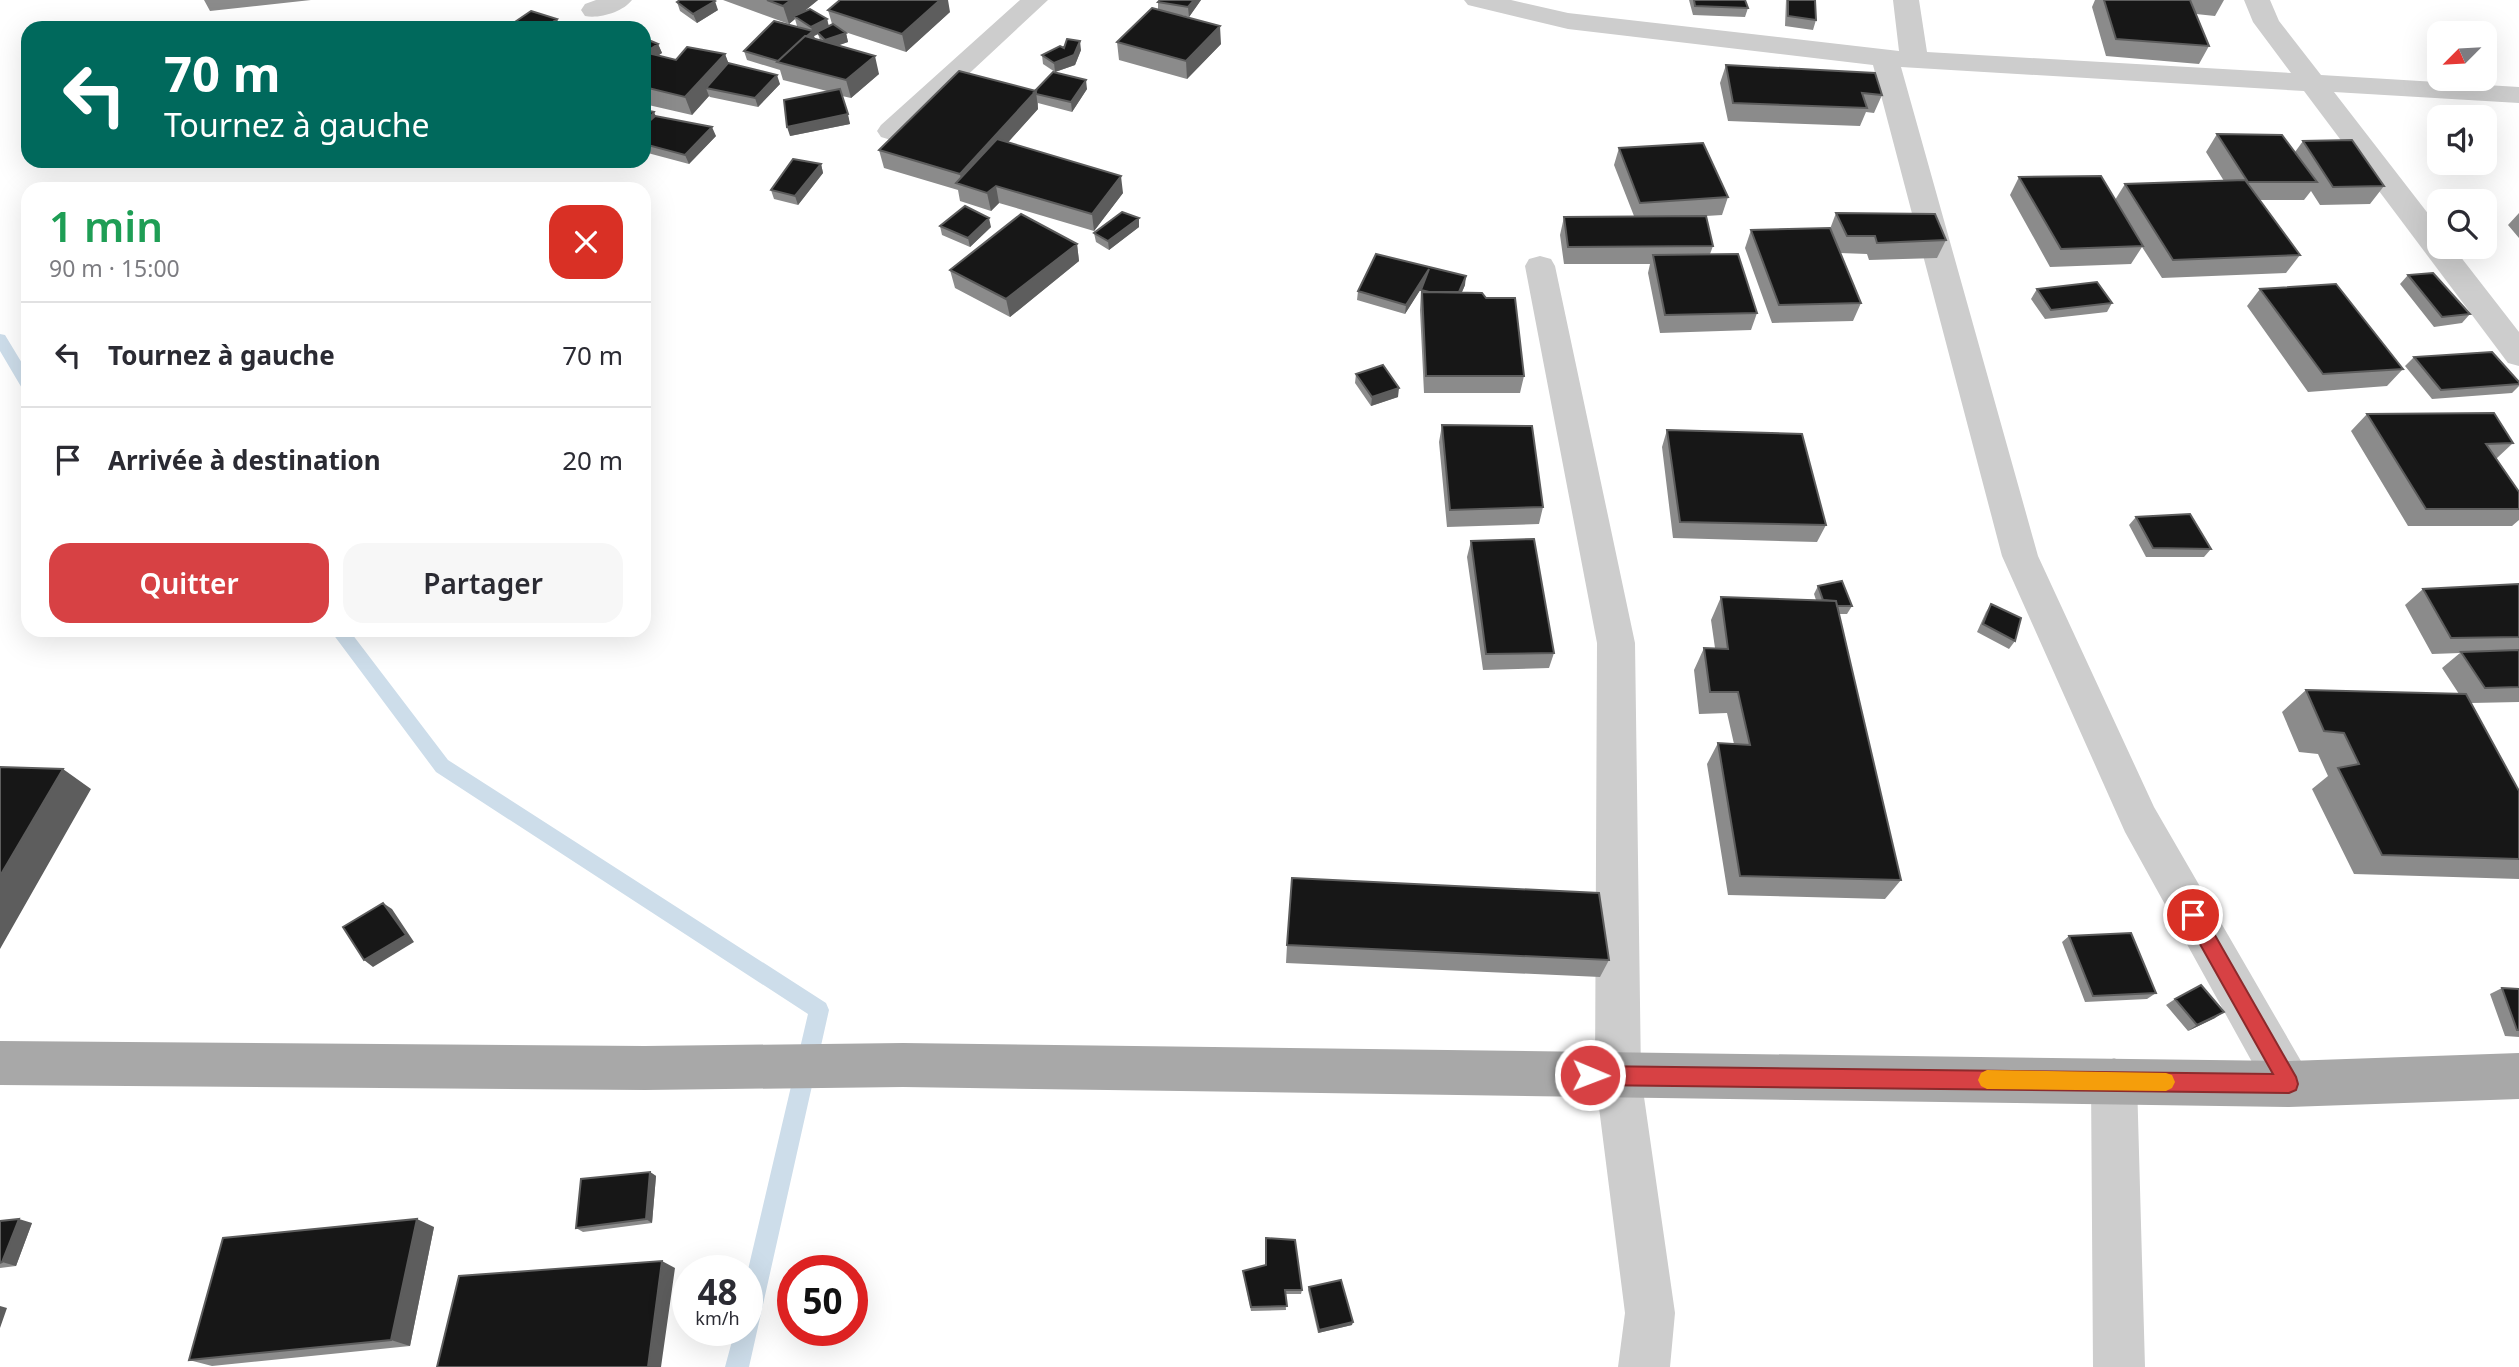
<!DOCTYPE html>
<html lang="fr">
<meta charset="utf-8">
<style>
body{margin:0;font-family:"Noto Sans",sans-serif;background:#f7f7f7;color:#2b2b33;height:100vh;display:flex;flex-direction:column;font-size:26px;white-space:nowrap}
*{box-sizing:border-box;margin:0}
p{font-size:23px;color:#7c7c81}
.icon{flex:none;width:38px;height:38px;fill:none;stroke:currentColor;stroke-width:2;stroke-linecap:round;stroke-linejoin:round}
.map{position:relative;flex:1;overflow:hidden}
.panel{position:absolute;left:21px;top:182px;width:630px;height:455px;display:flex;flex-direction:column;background:#fff;border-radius:21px;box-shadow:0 7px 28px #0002}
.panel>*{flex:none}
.hud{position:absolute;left:21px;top:21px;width:630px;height:147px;border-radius:21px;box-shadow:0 7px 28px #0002;background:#00695c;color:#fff;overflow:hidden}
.needle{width:46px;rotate:246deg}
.fabs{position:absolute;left:2427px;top:21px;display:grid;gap:14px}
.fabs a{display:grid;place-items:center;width:70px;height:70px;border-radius:14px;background:#fff;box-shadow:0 7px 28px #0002;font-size:35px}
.speed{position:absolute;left:672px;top:1255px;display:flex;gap:14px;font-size:35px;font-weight:700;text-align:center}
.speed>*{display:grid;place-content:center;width:91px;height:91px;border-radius:50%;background:#fff;box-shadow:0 7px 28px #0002;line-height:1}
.speed small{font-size:18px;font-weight:400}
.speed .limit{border:10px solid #d22;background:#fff;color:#111}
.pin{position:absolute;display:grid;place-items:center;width:60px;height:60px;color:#fff;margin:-30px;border:4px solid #fff;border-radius:50%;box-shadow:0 2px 7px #0007}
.me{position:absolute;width:77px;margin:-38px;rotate:91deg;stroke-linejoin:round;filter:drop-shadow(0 0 5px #0008)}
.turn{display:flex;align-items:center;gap:24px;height:147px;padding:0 28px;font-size:32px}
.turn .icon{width:91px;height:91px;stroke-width:2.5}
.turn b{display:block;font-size:49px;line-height:60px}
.round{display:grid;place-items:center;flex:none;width:74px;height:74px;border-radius:21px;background:#f7f7f7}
.head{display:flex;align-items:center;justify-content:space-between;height:119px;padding:0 28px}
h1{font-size:42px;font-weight:600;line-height:52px;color:#1e9e55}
.primary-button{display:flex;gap:14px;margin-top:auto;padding:14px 28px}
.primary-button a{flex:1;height:80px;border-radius:21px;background:#d74144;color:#fff;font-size:28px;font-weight:600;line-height:80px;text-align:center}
.primary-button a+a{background:#f7f7f7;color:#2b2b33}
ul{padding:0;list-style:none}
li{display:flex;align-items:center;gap:21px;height:105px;padding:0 28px;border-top:2px solid #e1e1e2}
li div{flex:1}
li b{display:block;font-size:26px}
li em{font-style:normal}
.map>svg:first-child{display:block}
</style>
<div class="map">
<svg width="2519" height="1367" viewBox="0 0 2519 1367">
<rect width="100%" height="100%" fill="#fff"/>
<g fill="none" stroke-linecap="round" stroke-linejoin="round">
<path fill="#cdddea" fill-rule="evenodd" d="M0 334 5 335 28 373V391L23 390 0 351Z
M330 630H349L448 760 826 1003 829 1010 749 1367H725L735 1330H747V1274L808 1014 436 772Z"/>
<path fill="#cdcdcd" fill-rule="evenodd" d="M596 0H632C623 12 599 19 585 16L581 10 585 4Z
M1020 0H1048L901 137 891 140 881 137 877 131 881 125Z
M1464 0H1511L1568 13 1899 51 1893 0H1919L1927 52 2291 73 2253 22 2244 0H2270L2279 21 2321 75 2519 87V103L2334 92 2440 229V247H2453L2519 332V366L2508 363 2304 91 1901 67 2038 556 2154 807 2305 1068 2312 1084 2305 1100 2289 1107 2273 1100 2125 832 2002 556 1873 65 1568 29 1468 5Z
M1540 256 1551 259 1555 266 1635 643 1641 1076 1675 1313 1670 1367H1618L1625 1313 1595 1076 1597 643 1525 266 1529 259Z
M2114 1058 2130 1065 2137 1081 2145 1367H2093L2091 1081 2098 1065Z"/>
<path fill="#a8a8a8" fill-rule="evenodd" d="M0 1041 645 1046 903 1043 2289 1061 2519 1053V1099L2289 1107 903 1087 645 1090 0 1085Z"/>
</g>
<path fill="#8b8b8b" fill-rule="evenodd" d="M204 0H311L210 11Z
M723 0H818L803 12 827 19 829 26 832 24 828 10 950 12 906 52 842 31 846 33 848 42 839 45 879 74 851 98 842 96 850 124 790 136 827 91 783 80 780 70 747 60 744 51 800 27 797 26 795 19 789 24ZM818 34 820 40 815 39 814 36Z
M1201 0 1189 17 1181 15 1221 44 1187 79 1119 60 1117 42 1158 9V2Z
M1689 0H1745L1748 8 1745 17 1693 15Z
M1786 0H1815L1816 20 1813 30 1785 26Z
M2095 0H2224L2215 16 2196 14 2209 46 2199 64 2106 56 2092 7Z
M677 2 718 10 697 23 680 11Z
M644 38 658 44 662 53 658 55 676 60 725 54 728 63 780 84 758 107 710 97 709 96 692 115 644 104Z
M1064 48 1081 50 1075 65 1055 72 1043 64 1042 55Z
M1726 65 1882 95 1874 113 1866 112 1860 126 1728 121 1720 83Z
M1087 89 1072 112 1038 103V109L1008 142 1123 193 1094 231 999 203 991 211 960 201 958 190 884 168 879 150 1036 91Z
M644 110 655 116 716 136 689 164 644 152Z
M2217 134 2295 152 2303 141 2384 186 2370 204 2320 205 2311 191 2304 200H2260L2300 255 2286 273 2162 278 2142 247 2131 264 2050 267 2010 195 2019 177 2115 200 2125 184 2224 181 2206 152Z
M1619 148 1728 197 1722 215 1706 216 1713 246 1710 254 1757 313 1751 330 1660 333 1648 273 1650 264H1564L1560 235 1564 217 1634 216 1614 165Z
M821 164 823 173 798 205 774 199 771 190Z
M1836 213 1946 240 1937 258 1869 260 1867 254 1840 253 1861 303 1853 321 1772 323 1745 248 1751 230 1830 229Z
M2519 213V238L2508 225Z
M1139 218V227L1109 250 1096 242 1094 233Z
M940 226 991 227 970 247 942 235Z
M1077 244 1079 261 1010 317 955 288 950 270Z
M1376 254 1465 285 1462 292 1524 376 1520 393H1424L1420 310 1421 290 1423 285 1405 314 1357 300 1358 291Z
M2408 275 2470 314 2462 323 2434 327 2400 284Z
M2037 289 2112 303 2107 312 2045 319 2031 299Z
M2260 289 2403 369 2387 386 2308 392 2247 306Z
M2414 357 2519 384V386L2512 393 2432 399 2405 366Z
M1356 374 1398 397 1371 406 1355 383Z
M2367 414 2513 443 2496 459 2519 492V520L2512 526H2408L2351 431Z
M1442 425 1543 507 1539 524 1447 527 1439 442Z
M1667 430 1826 525 1817 542 1673 538 1662 447Z
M2136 517 2211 549 2204 557H2146L2129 525Z
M1471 541 1554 653 1549 668 1483 670 1467 557Z
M2519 584V702L2471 703 2519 791V879L2354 874 2312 789 2328 776 2318 754 2299 752 2282 712 2306 690 2459 694 2442 668 2460 653 2432 654 2405 605 2423 589Z
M1818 586 1852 606 1847 614H1839L1901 880 1885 899 1728 895 1707 764 1718 743 1734 744 1727 713 1699 714 1694 670 1704 648H1715L1711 620 1721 597 1816 600 1814 594Z
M1991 604 2015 641 2009 649 1977 632 1986 612Z
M2069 936 2156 993 2147 999 2085 1002 2062 942Z
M1287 945 1609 960 1600 977 1286 963Z
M2502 988 2519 989V1037L2505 1036 2490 994Z
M2175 999 2215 1018 2188 1031 2166 1005Z
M650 1172 656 1176 652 1223 583 1232 576 1228Z
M0 1221 32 1223 16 1266 0 1268Z
M434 1227 410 1346 212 1366 189 1360Z
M1243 1271 1302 1290 1301 1294H1285L1286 1310 1251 1311Z
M1309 1287 1352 1325 1318 1333 1308 1290Z"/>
<path fill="#5d5d5d" d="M791 0H818L796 18 794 16 795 19 789 24 783 6Z
M940 0H948L950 12 906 52 902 34Z
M1194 0H1201L1189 17 1188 7Z
M715 1 718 10 697 23 693 14Z
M557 19 561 28H544Z
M827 19 829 28 817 32 818 34 814 36 815 40 780 62 812 31 811 27Z
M1220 26 1221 44 1187 79 1186 61Z
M846 33 848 42 828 49 825 40Z
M1080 41 1081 50 1075 65 1055 72 1054 63Z
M658 44 662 53 644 65V53Z
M725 54 732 72 706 88 709 96 692 115 685 97Z
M875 56 879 74 851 98 846 80Z
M777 75 780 84 758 107 755 98Z
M1086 80 1087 89 1072 112 1071 102Z
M1036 91 1038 109 968 187 962 185 960 174Z
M654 112 658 121 645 139 644 125Z
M848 114 850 124 790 136 787 127Z
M712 127 716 136 689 164 685 155Z
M821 164 823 173 798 205 795 196Z
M1121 176 1123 193 1094 231 1092 214Z
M996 186 999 203 991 211 987 193Z
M989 218 991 227 970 247 968 238Z
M1139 218V227L1109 250 1108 241Z
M1077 244 1079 261 1010 317 1006 299Z
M1429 269 1428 278 1405 314 1406 305Z
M1466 276 1465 285 1455 308 1456 299Z
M1399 388 1398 397 1371 406 1372 397Z
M63 769 91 789 0 949V876Z
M383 903 392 909 414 942 373 967 364 960Z
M2224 1012 2215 1018 2188 1031 2197 1025Z
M650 1172 656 1176 652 1223 646 1219Z
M19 1219 32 1223 16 1266 2 1262Z
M417 1219 434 1227 410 1346 391 1340Z
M662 1261 675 1268 661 1367H648Z
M0 1306 7 1308 0 1328Z
M1353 1322 1352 1325 1318 1333 1319 1330Z"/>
<path fill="#171717" stroke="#5d5d5d" stroke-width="2" d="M680 0H713L715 1 693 14 677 2Z
M767 0H791L783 6Z
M840 0H940L902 34 828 10Z
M1160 0H1194L1188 7 1158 2Z
M1694 0H1745L1748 8 1695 6Z
M1788 0H1815L1816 20 1788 16Z
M2104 0H2190L2209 46 2116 39Z
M1152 8 1220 26 1186 61 1117 42Z
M810 9 827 19 811 27 794 16Z
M531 11 557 19 544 28H506Z
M774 21 813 31 807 36H805L778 61 744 51Z
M833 24 846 33 825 40 817 32Z
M805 36 875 56 846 80 777 62Z
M644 38 658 44 646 52H644Z
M1067 39 1080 41 1074 55 1054 63 1042 55 1060 46 1064 48Z
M687 47 725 54 685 97 644 87V52L676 60Z
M728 63 777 75 755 98 706 88Z
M1726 65 1875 73 1882 95 1862 93 1867 108 1733 103Z
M959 71 1036 91 960 174 879 150Z
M1053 72 1086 80 1071 102 1036 94V91L1033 93Z
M840 89 848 114 787 127 784 100Z
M644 110 654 112 644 125Z
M655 116 712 127 685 155 644 144V126Z
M2217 134 2282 135 2317 182H2248Z
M997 139 1121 176 1092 214 996 186 987 193 956 183Z
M2352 140 2384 186 2333 187 2303 141Z
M1703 143 1728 197 1640 203 1619 148Z
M793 159 821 164 795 196 771 190Z
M2101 176 2143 246 2061 249 2019 177Z
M2245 180 2300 255 2173 260 2125 184Z
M965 206 989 218 968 238 940 226Z
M1122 212 1139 218 1108 241 1094 233Z
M1836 213 1935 214 1946 240 1877 243 1875 236H1847Z
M1021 214 1077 244 1006 299 950 270Z
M1706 216 1713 246 1568 247 1564 217Z
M1830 228 1861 303 1779 305 1751 230Z
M1376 254 1466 276 1459 292H1429L1421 290 1429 269 1406 305 1358 291Z
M1738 254 1757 313 1665 315 1653 255Z
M2433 273 2470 314 2442 317 2408 275Z
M2097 282 2112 303 2051 310 2037 289Z
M2336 284 2403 369 2323 374 2260 289Z
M1422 292 1482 293 1486 298H1515L1524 376H1426Z
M2492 352 2519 382V384L2441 390 2414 357Z
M1383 365 1399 388 1372 397 1356 374Z
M2494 413 2513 443 2486 444 2519 492V509H2426L2367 414Z
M1442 425 1532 426 1543 507 1450 510Z
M1667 430 1802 434 1826 525 1680 522Z
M2190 514 2211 549 2153 548 2136 517Z
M1534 539 1554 653 1486 654 1471 541Z
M1842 581 1852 606H1837L1836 601 1823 600 1818 586Z
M2519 584V637L2451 638 2423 589Z
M1721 597 1836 601 1901 880 1740 876 1718 743 1750 745 1738 692H1710L1704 648 1728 649Z
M1991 604 2021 618 2015 641 1983 624Z
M2519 650V687L2485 688 2461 652Z
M2306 690 2466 694 2519 791V859L2382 855 2338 768 2359 764 2344 733 2324 731Z
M0 767 63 769 0 876Z
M1292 878 1599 893 1609 960 1287 945Z
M383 903 406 935 364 960 343 927Z
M2131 933 2156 993 2093 996 2069 936Z
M2201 985 2224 1012 2197 1025 2175 999Z
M2502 988 2519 989V1030H2517Z
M650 1172 646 1219 576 1228 581 1179Z
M19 1219 2 1262 0 1263V1221Z
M417 1219 391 1340 189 1360 223 1238Z
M1266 1238 1295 1240 1302 1290H1285L1287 1306 1251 1307 1243 1271 1266 1265Z
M662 1261 648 1367H437L459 1276Z
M1341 1280 1353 1322 1319 1330 1309 1287Z"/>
<path fill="#d74144" stroke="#8c2a2c" stroke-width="2" d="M2193 907 2200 909 2296 1077 2298 1084 2296 1090 2289 1093 1590 1085 1583 1082 1581 1075 1583 1069 1590 1066 2273 1074 2187 921 2184 915 2187 909Z"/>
<path fill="#f59e0b" d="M1987 1070 2166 1073 2172 1075 2175 1082 2172 1088 2166 1091 1987 1089 1981 1086 1978 1080 1981 1073Z"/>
</svg>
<div class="fabs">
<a><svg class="needle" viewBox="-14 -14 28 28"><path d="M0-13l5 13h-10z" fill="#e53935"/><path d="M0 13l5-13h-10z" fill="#7c7c81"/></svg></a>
<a><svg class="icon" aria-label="sound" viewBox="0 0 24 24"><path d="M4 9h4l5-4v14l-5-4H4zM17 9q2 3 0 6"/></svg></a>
<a><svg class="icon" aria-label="search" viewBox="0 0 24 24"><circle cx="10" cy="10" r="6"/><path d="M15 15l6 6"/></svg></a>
</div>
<div class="speed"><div>48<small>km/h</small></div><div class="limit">50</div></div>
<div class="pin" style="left:2193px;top:915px;background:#d93025"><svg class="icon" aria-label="arrive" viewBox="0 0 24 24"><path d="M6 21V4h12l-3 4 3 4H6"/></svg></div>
<svg class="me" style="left:1590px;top:1075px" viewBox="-20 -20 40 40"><circle r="17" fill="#d74144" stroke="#fff" stroke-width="3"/><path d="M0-11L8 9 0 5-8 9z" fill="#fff"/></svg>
<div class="hud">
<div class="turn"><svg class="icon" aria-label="left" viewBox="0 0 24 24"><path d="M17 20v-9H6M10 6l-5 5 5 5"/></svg><div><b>70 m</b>Tournez à gauche</div></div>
</div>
<section class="panel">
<div class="head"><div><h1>1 min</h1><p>90 m · 15:00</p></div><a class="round" style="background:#d93025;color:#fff"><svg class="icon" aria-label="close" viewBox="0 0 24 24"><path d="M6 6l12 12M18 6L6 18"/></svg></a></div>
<ul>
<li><svg class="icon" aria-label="left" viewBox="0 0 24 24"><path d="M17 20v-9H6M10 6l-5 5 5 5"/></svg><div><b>Tournez à gauche</b></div><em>70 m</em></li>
<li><svg class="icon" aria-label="arrive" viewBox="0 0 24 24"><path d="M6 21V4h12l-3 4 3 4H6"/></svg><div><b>Arrivée à destination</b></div><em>20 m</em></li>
</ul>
<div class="primary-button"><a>Quitter</a><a>Partager</a></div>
</section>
</div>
